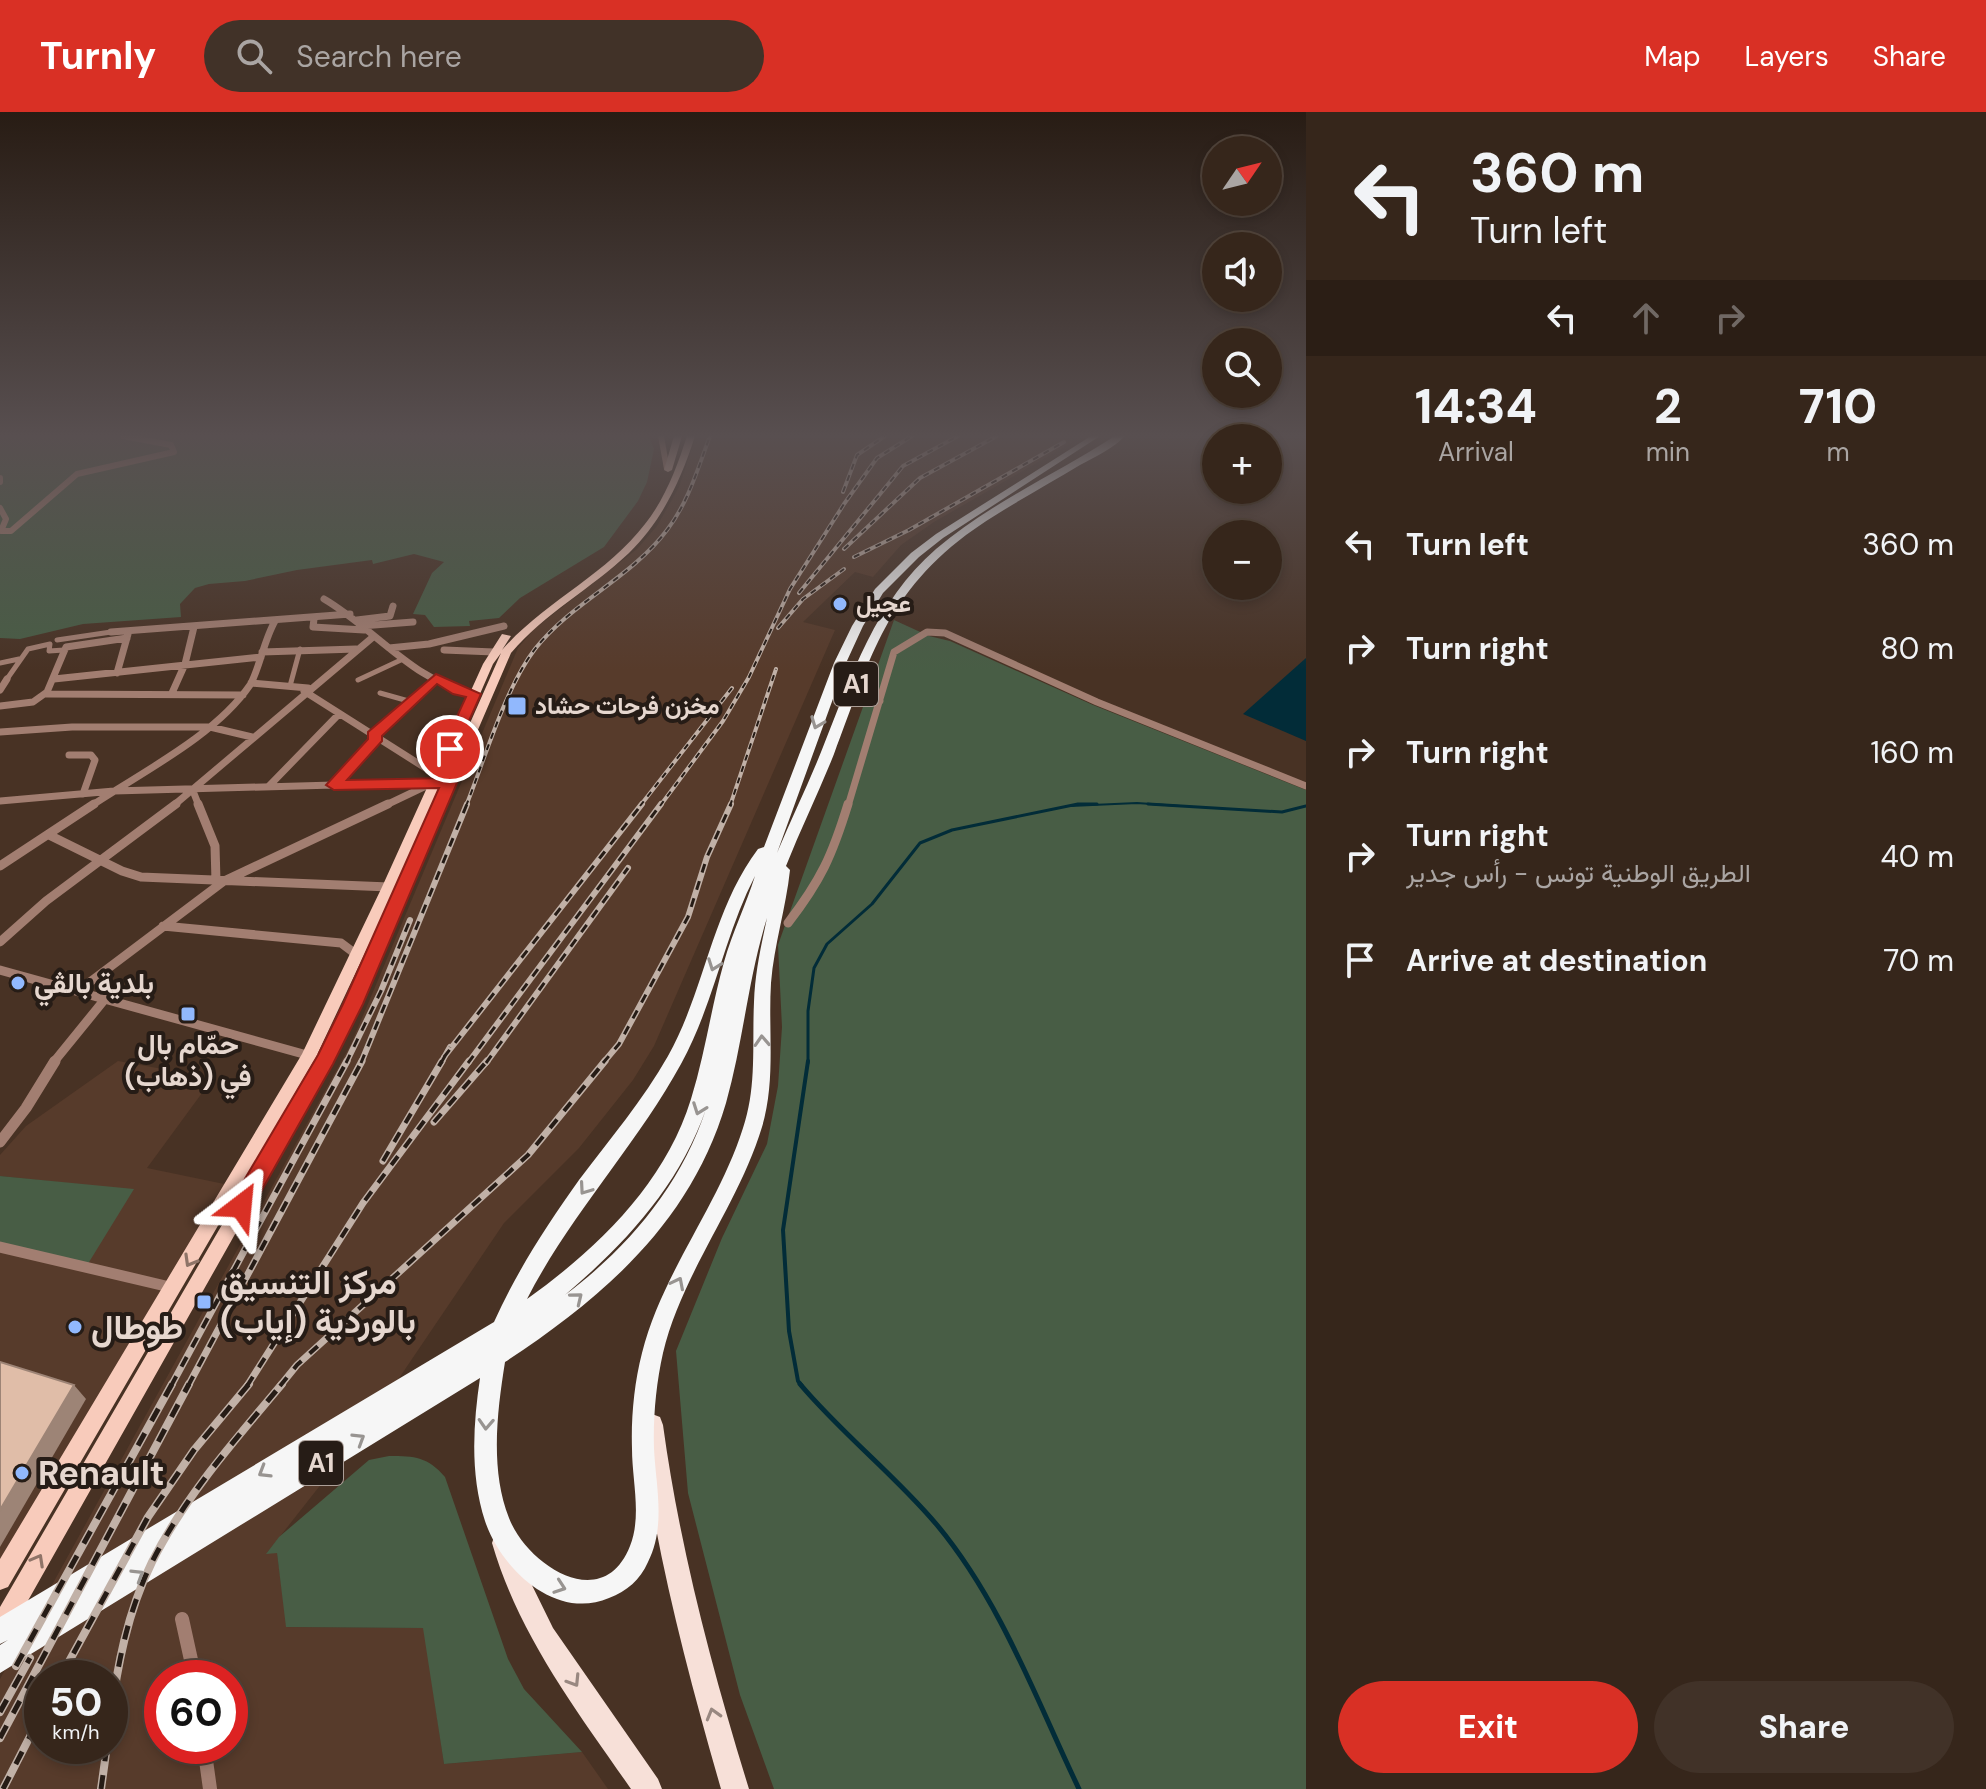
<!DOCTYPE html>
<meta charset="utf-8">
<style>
body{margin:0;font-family:"DM Sans",Vazirmatn,sans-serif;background:#413228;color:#f1f3f6;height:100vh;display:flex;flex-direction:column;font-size:30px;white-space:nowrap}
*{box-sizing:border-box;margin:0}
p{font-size:26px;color:#aaa5a3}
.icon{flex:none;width:44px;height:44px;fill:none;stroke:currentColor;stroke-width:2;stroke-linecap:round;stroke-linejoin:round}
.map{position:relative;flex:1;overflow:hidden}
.drawer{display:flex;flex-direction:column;background:#36261b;width:680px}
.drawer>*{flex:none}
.banner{background:#36261b;color:#f1f3f6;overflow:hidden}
.needle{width:52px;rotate:55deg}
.buttons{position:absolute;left:1202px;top:24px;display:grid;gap:16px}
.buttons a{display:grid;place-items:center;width:80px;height:80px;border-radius:50%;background:#36261b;box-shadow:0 4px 12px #0003,0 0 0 2px #50433a;font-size:40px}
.speed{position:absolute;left:24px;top:1548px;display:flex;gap:16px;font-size:40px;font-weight:700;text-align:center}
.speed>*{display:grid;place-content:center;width:104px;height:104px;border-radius:50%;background:#36261b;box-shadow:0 4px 12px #0003,0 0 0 2px #50433a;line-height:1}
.speed small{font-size:20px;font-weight:400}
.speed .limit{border:12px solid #d22;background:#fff;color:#111}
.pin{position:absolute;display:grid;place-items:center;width:68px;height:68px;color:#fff;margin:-34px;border:4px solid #fff;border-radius:50%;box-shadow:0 2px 8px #0007}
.me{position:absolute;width:88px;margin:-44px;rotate:29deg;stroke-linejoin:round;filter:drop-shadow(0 0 6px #0008)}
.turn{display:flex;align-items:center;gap:28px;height:168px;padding:0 32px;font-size:36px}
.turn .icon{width:104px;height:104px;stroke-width:2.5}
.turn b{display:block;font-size:56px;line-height:68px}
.lanes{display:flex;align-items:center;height:76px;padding:0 32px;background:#0003;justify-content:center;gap:40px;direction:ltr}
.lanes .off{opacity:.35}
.eta{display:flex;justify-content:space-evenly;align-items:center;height:136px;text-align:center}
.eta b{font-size:48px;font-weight:800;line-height:56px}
.action{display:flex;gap:16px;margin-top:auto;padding:16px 32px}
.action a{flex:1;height:92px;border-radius:48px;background:#d93025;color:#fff;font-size:32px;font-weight:800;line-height:92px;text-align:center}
.action a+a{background:#413228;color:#f1f3f6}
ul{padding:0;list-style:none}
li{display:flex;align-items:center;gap:24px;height:104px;padding:0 32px}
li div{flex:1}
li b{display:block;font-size:30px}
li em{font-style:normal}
header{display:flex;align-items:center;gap:48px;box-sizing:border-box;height:112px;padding:0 40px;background:#d93025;color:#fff}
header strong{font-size:38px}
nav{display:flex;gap:44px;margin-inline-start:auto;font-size:28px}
.search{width:560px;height:72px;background:#413228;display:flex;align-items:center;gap:20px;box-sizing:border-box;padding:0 28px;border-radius:44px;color:#aaa5a3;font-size:30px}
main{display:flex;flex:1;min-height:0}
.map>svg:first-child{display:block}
</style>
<header>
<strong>Turnly</strong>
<div class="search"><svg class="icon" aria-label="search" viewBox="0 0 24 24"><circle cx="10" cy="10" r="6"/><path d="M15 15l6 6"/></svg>Search here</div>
<nav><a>Map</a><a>Layers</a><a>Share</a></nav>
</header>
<main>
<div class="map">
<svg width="1306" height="1677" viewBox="0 0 1306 1677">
<rect width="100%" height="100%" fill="#483224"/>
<path fill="#573b2b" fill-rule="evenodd" d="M696 324H1063L1061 326 1073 330 934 410 901 433 873 465 855 460 803 510 835 518 654 934 633 968 579 1036 504 1111 366 1315 267 1441H277L287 1515 424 1516 444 1652 582 1640 608 1677H0V1567L351 932 518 536 534 517 637 437 657 414 679 375ZM42 1566H110V1634H42ZM162 1566H230V1634H162Z
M118 949 213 966 147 1056 229 1073 0 1457V1137L133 1078 0 1064V1043L26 1014Z"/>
<path fill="#485d45" d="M0 324H649L654 337 647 370 638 389 604 435 520 486 499 506 469 509 470 514 434 515 425 503 413 502 432 461 444 450 414 442 373 452 372 448 297 458 245 469 209 472 195 476 180 492 181 505 83 512 20 527 0 526Z
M894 508 929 524 950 529 1093 593 1306 678V1677H774L740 1583 688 1381 676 1239 722 1126 767 1032 778 974 782 915 778 833Z
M0 1064 134 1077 86 1155 0 1137Z
M389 1344C415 1344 428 1345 445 1365L508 1547 524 1577 582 1640 444 1652 423 1516 286 1515 277 1441 266 1442 279 1425 369 1348Z"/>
<path fill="#022c38" d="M1306 546V629L1243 602Z"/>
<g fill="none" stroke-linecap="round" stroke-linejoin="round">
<path stroke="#022c38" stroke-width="2" d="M1070 694 1137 691 1180 694"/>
<path stroke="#022c38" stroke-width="3" d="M1148 692 1282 700 1306 694
M808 951V899L814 856 827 832 872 792 920 731 952 718 1078 692H1097"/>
<path stroke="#022c38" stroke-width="4" d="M802 1274 798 1269 789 1219 783 1118 808 949"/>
<path stroke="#022c38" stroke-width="5" d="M800 1272C842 1322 895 1363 937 1413 1001 1490 1036 1587 1079 1677"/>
<path stroke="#a27e71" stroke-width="5" d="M57 528 111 520
M0 551 19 547
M7 567 28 537 50 532 49 539 64 538
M358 568 403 547
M290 574 300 537
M380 581 412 590"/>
<path stroke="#a27e71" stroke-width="6" d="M0 366V370
M0 396 6 407 1 419H11L77 362 174 340 171 333 123 324"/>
<path stroke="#a27e71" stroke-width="7" d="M324 487C374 516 415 571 474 582
M314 507 313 515 364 518
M357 508 390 504 393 494
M361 514 413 510
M111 520 350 502
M389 536 429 532 504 514
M444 538 494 540
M262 540 356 537
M117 561 128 522
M54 567 261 545
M251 571 308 576
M0 578 7 567
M304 579 438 664
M172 581 185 552 194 515
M47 582 243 583
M851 585 880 589
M0 594 33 590 47 580 66 535 127 526
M0 620 72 615H210L252 625
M373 624 392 610 436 566
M69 643H91L95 648 83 682
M334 673 377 626
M269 674 339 602
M193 679 199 694
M0 689 114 679 441 670
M91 694C142 660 215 624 250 573 259 558 264 528 275 509
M173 694 373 525
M384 694 428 673
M848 694 894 540 927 520 945 521 1097 590 1306 674"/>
<path stroke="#a27e71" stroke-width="9" d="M198 692 215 734 216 769
M49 723 122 759 141 765 389 775
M0 754 94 692
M788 811C821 768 832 744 848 692
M163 814 341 831 357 843
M0 830 46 789 176 692
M0 858 325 948
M78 879 224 769 388 692
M53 951 105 887"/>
<path stroke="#a27e71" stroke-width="11" d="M0 1030 26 996 55 949
M0 1135 174 1176"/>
<path stroke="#a27e71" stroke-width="14" d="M182 1507 195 1566
M204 1634 210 1677"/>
<path fill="#dea590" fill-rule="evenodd" d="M658 324H664L670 358 664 357Z"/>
<path fill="#f8cbbb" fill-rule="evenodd" d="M674 324H682L672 358 668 360 664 358Z
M687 324H695C681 368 662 409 629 441 591 477 545 501 511 541L360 892 334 947 8 1524 0 1527V1495L320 944 346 892 501 541 493 552 396 775 316 945 8 1475 0 1478V1447L302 942 382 775 483 552 502 522 511 524 502 538C544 490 606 463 645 412 665 387 677 355 687 324Z"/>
<path fill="#f7e0d8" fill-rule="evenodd" d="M652 1302 660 1305 663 1313C680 1437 712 1557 749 1677H721C692 1576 665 1475 648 1372 645 1352 637 1323 644 1305Z
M504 1419 513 1422 525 1459 553 1516 658 1667 662 1677H631C577 1599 519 1524 492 1431L495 1422Z"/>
<path fill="#f6f6f6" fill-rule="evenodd" d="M1091 324H1100L943 426 919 445 883 481 863 514 846 551 777 741C792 705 809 671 823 635 852 563 875 490 936 437 990 391 1056 362 1115 324H1125C1114 336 1095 345 1080 353 1042 376 1002 397 966 423 883 486 869 551 834 642 819 680 801 716 786 754L790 758C786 796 774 833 771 871 768 919 776 968 762 1015 738 1094 682 1161 663 1241 656 1272 653 1306 654 1337 656 1375 666 1414 648 1450 640 1468 627 1479 609 1486 556 1509 501 1457 485 1409 470 1363 473 1313 480 1266L0 1561V1533L8 1528 0 1532V1505L494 1210C517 1159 547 1113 579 1068 610 1027 643 988 668 944 705 878 712 798 758 737L764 735 834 551 852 514 875 477 911 441 936 422ZM755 764C746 793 732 821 724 850 711 896 705 942 691 987 665 1072 597 1137 527 1187 570 1103 636 1034 681 952 714 892 724 824 755 764ZM767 806C761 834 755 861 754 890 752 932 757 975 743 1016 718 1095 662 1161 642 1241 634 1272 631 1306 632 1337 632 1368 642 1404 630 1434 603 1503 527 1453 509 1406 490 1358 497 1300 505 1250 604 1185 691 1110 726 991 743 931 748 867 767 806ZM706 997C681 1073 629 1135 565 1183 626 1131 679 1074 706 997Z"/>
<g stroke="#c1b1a7" stroke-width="4">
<path id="rail-far3" d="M843 380 857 343 885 324
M844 437 920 366 997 324
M854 445 909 418 1064 330
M799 481 903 354 958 324
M778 516 803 487 844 457
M466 694C485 647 505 576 535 537 572 490 631 466 667 418 688 391 698 356 710 324
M640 694 732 576
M660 694 723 609 749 565 790 477 844 392 877 346 912 324
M730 694 776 557"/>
</g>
<g stroke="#c1b1a7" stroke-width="6">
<path id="rail-far2" d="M444 945 642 692
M346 951 381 879 410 808
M361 951 467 692
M441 951 450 935
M468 951 661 692
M486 951 628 756
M603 951 619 932 688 805 707 745 731 692"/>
</g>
<g stroke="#c1b1a7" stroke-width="7">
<path id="rail-far1" d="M434 1010 487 949
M383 1049 442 949
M171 1274 347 949
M188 1274 362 949
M247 1274 363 1091 469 949
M280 1274 297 1253 528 1043 605 949"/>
</g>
<g stroke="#c1b1a7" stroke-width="8">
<path id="rail" d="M16 1554 172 1272
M60 1566 148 1405 194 1338 249 1272
M0 1600 30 1546
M110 1610C117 1555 127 1501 152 1450 185 1384 235 1328 282 1272
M0 1626 189 1272
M3 1677 42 1601
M101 1677 107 1634"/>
</g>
<use href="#rail-far3" stroke="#261c16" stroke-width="2" stroke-dasharray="6" stroke-linecap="butt"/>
<use href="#rail-far2" stroke="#261c16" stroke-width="3" stroke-dasharray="9" stroke-linecap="butt"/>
<use href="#rail-far1" stroke="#261c16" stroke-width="4" stroke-dasharray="11" stroke-linecap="butt"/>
<use href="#rail" stroke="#261c16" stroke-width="5" stroke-dasharray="14" stroke-linecap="butt"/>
</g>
<path fill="#9d8476" d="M74 1273 86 1287 0 1435V1398Z"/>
<path fill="#e0bda8" stroke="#9d8476" stroke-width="2" d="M0 1250 74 1273 0 1398Z"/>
<defs><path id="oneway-chevron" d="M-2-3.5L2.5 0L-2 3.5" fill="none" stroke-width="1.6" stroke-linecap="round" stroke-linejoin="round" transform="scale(2)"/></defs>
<g stroke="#989491">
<use href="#oneway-chevron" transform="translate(817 611) rotate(111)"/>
<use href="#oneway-chevron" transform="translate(714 853) rotate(110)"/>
<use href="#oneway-chevron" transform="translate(762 929) rotate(-93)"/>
<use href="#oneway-chevron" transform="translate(699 997) rotate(110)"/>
<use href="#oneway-chevron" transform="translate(585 1077) rotate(125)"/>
<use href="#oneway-chevron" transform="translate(678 1171) rotate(-63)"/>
<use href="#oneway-chevron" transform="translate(577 1186) rotate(-39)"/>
<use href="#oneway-chevron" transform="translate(486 1312) rotate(93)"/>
<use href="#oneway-chevron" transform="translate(359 1327) rotate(-32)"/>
<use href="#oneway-chevron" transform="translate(264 1360) rotate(149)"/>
<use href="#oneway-chevron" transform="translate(138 1463) rotate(-32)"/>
<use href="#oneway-chevron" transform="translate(560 1475) rotate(19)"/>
</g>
<g stroke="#8f7468">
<use href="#oneway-chevron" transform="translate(190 1149) rotate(120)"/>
<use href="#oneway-chevron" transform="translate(38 1448) rotate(-61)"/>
</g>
<g stroke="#998881">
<use href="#oneway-chevron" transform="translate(574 1569) rotate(58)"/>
<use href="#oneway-chevron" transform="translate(713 1602) rotate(-106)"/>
</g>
<linearGradient id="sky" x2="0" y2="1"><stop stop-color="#281c14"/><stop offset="0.58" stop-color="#584f50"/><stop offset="1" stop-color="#584f50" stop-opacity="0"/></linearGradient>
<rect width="1306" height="558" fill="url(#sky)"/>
<path fill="#d93025" stroke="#8d1f18" stroke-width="2" d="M436 562 481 582 455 640H444L442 637 466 585 453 582 437 572 382 624V629L347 668 449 666 457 671 363 892 333 952 249 1101 241 1104 233 1101 230 1094 233 1087 318 943 343 892 439 676 334 678 326 673 368 627V620Z"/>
<g fill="#91b8fd" stroke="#261c16" stroke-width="3">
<circle cx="840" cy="492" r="8"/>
<rect x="507" y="584" width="20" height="20" rx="4"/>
<circle cx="18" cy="871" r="8"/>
<rect x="180" y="894" width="16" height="16" rx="4"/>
<rect x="196" y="1182" width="16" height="16" rx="4"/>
<circle cx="75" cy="1215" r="8"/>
<circle cx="22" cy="1361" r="8"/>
</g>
<g text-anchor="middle" stroke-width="8" stroke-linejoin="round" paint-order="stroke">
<g font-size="24" font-weight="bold" fill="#e6d7cf" stroke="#261c16" text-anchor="start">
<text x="856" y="500">عجيل</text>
<text x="535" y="602">مخزن فرحات حشاد</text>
</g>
<g fill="#261c16" stroke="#ac9f98" stroke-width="2">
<rect x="834" y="550" width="44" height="44" rx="6"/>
<rect x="299" y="1329" width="44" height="44" rx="6"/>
</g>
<g font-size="26" font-weight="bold" fill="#e6d7cf">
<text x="856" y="581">A1</text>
<text x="321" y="1360">A1</text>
</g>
<g font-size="28" font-weight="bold" fill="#e6d7cf" stroke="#261c16" text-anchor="start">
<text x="34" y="881">بلدية بالڤي</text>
<text x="188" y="942" text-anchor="middle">حمّام بال<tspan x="188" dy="32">في (ذهاب)</tspan></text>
</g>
<g font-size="34" font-weight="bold" fill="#e6d7cf" stroke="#261c16" text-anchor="start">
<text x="220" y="1182">مركز التنسيق<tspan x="220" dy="39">بالوردية (إياب)</tspan></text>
<text x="91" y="1227">طوطال</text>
<text x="38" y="1373">Renault</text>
</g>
</g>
</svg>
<div class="buttons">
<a><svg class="needle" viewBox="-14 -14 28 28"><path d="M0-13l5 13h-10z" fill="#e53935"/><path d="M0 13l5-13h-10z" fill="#aaa5a3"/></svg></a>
<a><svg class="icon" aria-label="sound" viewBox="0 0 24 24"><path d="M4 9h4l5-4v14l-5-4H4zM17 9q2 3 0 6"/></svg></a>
<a><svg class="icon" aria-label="search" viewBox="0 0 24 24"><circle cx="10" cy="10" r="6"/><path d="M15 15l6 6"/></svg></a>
<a>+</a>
<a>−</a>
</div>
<div class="speed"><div>50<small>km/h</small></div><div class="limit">60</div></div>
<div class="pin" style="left:450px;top:637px;background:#d93025"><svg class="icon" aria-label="arrive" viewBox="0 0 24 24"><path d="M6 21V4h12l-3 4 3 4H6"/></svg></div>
<svg class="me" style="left:241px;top:1094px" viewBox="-20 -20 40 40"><path d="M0-17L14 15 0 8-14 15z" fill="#d93025" stroke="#fff" stroke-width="4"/></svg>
</div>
<section class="drawer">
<div class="banner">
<div class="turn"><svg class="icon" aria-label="left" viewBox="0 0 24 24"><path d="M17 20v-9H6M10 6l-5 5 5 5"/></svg><div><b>360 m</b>Turn left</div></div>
<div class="lanes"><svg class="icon" aria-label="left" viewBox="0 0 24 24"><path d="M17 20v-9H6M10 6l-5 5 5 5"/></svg><svg class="icon off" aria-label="ahead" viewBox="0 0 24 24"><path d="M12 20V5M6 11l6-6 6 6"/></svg><svg class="icon off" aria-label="right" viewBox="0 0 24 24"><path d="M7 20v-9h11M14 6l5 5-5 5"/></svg></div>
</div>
<div class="eta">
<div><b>14:34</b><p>Arrival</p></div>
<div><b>2</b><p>min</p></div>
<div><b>710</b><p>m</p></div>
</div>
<ul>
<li><svg class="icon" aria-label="left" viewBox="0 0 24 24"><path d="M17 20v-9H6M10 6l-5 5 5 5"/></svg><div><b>Turn left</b></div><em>360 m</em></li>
<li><svg class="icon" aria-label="right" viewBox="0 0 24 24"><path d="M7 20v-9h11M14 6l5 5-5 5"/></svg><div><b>Turn right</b></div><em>80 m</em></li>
<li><svg class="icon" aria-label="right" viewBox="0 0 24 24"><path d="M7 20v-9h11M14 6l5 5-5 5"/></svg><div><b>Turn right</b></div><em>160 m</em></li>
<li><svg class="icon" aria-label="right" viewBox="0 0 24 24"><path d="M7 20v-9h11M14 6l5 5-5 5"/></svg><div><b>Turn right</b><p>الطريق الوطنية تونس - رأس جدير</p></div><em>40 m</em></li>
<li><svg class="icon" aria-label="arrive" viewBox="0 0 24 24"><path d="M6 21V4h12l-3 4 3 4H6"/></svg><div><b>Arrive at destination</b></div><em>70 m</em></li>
</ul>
<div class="action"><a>Exit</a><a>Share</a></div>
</section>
</main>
